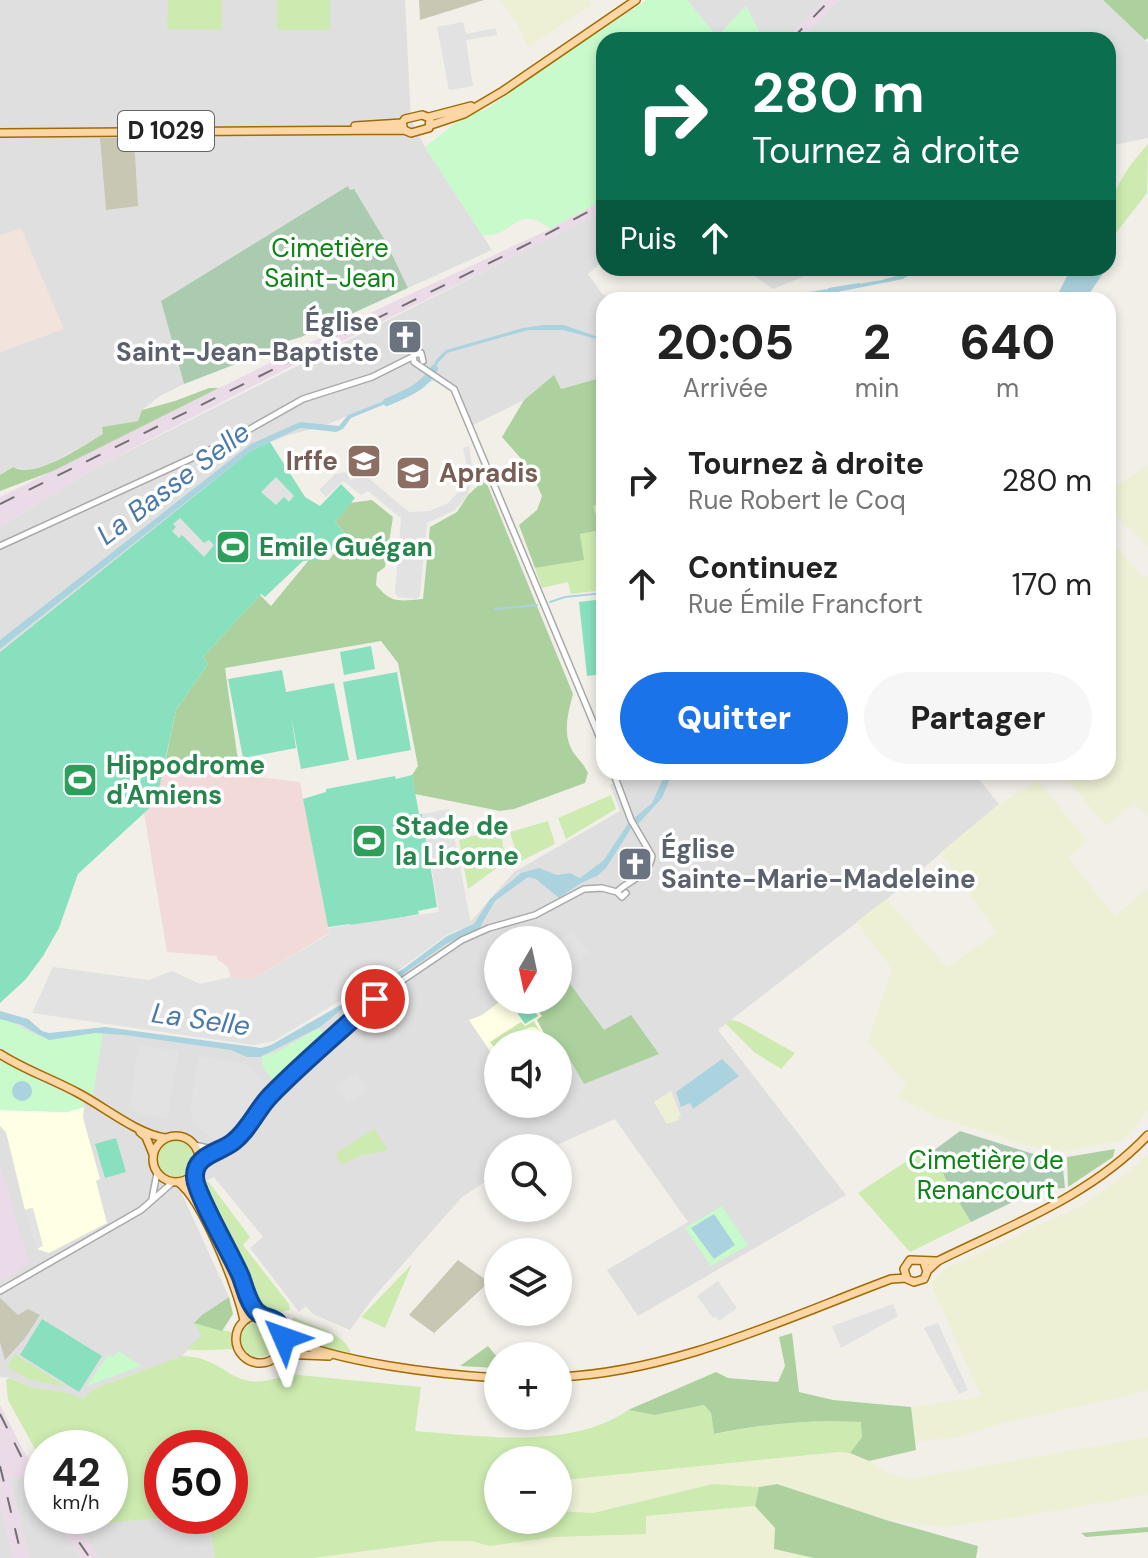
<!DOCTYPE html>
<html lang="fr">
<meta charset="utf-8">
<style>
body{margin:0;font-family:"DM Sans",sans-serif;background:#f6f6f6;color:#222;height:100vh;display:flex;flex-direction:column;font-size:30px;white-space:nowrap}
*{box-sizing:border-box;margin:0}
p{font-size:26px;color:#767676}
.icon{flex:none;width:44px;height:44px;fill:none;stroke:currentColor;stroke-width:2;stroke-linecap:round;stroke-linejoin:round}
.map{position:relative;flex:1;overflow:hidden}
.drawer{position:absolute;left:596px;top:292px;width:520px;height:488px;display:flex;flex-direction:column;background:#fff;border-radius:24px;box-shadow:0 4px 12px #0003}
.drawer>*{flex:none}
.banner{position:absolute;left:596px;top:32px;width:520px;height:244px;border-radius:24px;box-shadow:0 4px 12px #0003;background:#0b6e4f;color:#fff;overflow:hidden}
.needle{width:52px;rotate:189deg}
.fabs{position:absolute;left:484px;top:926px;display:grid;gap:16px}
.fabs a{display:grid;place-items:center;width:88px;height:88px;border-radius:50%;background:#fff;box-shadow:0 4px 12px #0003;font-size:40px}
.speed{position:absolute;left:24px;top:1430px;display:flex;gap:16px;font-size:40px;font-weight:700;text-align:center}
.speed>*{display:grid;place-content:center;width:104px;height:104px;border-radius:50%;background:#fff;box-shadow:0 4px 12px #0003;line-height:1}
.speed small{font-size:20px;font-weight:400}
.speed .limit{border:12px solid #d22;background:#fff;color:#111}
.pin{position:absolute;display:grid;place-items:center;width:68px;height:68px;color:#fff;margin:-34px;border:4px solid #fff;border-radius:50%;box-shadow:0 2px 8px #0007}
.me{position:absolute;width:88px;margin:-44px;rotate:313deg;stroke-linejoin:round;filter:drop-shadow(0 0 6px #0008)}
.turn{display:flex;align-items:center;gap:28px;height:168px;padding:0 24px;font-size:36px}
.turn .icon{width:104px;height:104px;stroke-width:2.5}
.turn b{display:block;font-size:56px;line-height:68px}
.then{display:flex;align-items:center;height:76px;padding:0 24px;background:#0003;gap:16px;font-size:30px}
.eta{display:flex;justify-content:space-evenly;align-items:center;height:136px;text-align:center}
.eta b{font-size:48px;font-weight:800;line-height:56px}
.button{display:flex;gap:16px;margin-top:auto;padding:16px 24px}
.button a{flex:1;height:92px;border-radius:48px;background:#1a73e8;color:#fff;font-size:32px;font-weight:800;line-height:92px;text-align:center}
.button a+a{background:#f6f6f6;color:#222}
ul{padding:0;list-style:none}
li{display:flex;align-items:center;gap:24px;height:104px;padding:0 24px}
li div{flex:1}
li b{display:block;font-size:30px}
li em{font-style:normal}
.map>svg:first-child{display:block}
</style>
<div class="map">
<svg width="1148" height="1558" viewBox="0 0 1148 1558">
<rect width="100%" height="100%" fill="#f2efe9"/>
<path fill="#e0dfdf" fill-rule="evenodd" d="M0 0H405L411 120 425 147 492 250 408 288 387 244 348 187 161 301 184 384 160 396 142 410 138 421 103 427 104 434 46 466 26 470 12 467 0 475Z
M687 0H824L786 40H763L746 6 717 37Z
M839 0H1103L1148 43V138L1108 146V40H800Z
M604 211V260L588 274 603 295 627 300H604V378L560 389 553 376 524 400 467 428 450 389 435 380 326 425 289 435 254 449 0 652V527L99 466Z
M743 268H824L773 289Z
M634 772H973L999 804 887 899 718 1030 846 1195 638 1316 607 1270 688 1222 615 1119 550 1148H498V1173L462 1197 373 1298 350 1330 313 1314 306 1306 299 1312 250 1248 263 1237 214 1177 182 1194 229 1297 202 1315 203 1335 181 1357 93 1389 83 1399 67 1393 30 1387 10 1378 0 1377V1018L53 1038 97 1028 261 1052 406 973 472 920 514 872 620 811 610 785ZM498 940H558V1000H498ZM498 1044H558V1104H498Z
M28 1474 42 1497V1516H54L81 1558H29L10 1479Z
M0 1505 7 1532 13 1558H0Z
M208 1516 215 1558H100L75 1524Z"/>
<path fill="#f2dad9" d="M165 758 183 768 300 782 329 933 253 979 231 977 227 966 217 959V956L167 952 144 813 156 802Z"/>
<path fill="#ebdbe8" d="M824 0H839L800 40H786Z
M604 199V211L590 219 290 367 99 466 0 527V497L372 312 550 229Z
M0 1164 28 1261 27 1265 0 1282Z
M0 1405 22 1448 42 1480V1497L28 1474 10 1479 29 1558H13L0 1505Z
M54 1516H69L100 1558H81Z"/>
<path fill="#ffffe5" d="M502 1000H530L543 1017 537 1020 550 1044H498V1063L469 1020 482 1015Z
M84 1107 83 1118 100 1179 96 1181 107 1223 49 1253 37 1249 42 1246 32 1208 25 1210 6 1132 0 1126V1110L67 1112Z"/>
<path fill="#f3e3dd" d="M21 228 64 329 0 352V235Z"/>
<path fill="#c7c7b4" d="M419 0H484L420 20Z
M100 138H134L138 206 106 210Z
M458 1260 489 1282 434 1333 409 1315Z
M0 1298 18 1315 28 1309 40 1315 25 1338 5 1360 0 1342Z"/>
<path fill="#eef0d5" d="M500 0H589L592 4 528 48 518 25Z
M1148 465V547L1108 508V492Z
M1108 537 1144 579 1148 575V816L1134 803 1106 826 1061 772H1108Z
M1038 781 1087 840 1068 858 1115 916 1148 888V1109L1130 1134 1122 1140 1066 1151 1036 1148 935 1116 896 1097 907 1085 868 1041 892 969 856 922 887 899 947 968 997 932 940 853 999 804Z
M671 1091 681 1116 678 1117 679 1120 667 1124 654 1102Z
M1148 1154V1391L1003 1423 960 1437 915 1442 911 1407 981 1397 931 1284 943 1270 1083 1205 1125 1175Z
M1148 1437V1495L1030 1515 944 1527 884 1519 777 1484 759 1487 713 1484 593 1513 558 1511V1479L839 1452 850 1453 869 1461 885 1472 910 1479Z
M755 1506 776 1528 774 1549 814 1558H313L440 1541H472L491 1546 554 1537 646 1533V1516Z"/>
<path fill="#cdebb0" d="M168 0H222V30L167 29Z
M277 0H330V30H277Z
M1148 144 1147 193 1109 242C1102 203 1123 172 1148 144Z
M604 504V590L571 594 568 582 542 588 535 568 583 560 580 533 593 506Z
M611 795 616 809 566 839 558 818Z
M548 821 555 844 519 862 510 832Z
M501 828 505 862 468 889 459 840Z
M731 1020 740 1022 795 1053 781 1069 754 1052 726 1024Z
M534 1021 539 1030 534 1027C516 1028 511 1044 498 1044L495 1048 490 1042 521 1022 525 1026Z
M374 1129 388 1150 359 1156 342 1165 335 1154Z
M156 1159a19 19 0 1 1 38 0a19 19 0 1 1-38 0Z
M931 1145 948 1184 971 1222 910 1252 858 1193Z
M208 1181 250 1237 243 1245 289 1304 290 1310 276 1313 263 1310 254 1302 238 1260 201 1186Z
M194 1187 253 1312 246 1315 229 1265 190 1189Z
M412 1264 385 1328 361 1317Z
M294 1317C313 1329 343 1330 351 1353 331 1348 297 1346 286 1327Z
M241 1339a18 18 0 1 1 36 0a18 18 0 1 1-36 0Z
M194 1323 231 1332 233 1349C217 1349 202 1352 187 1349L202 1335Z
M15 1354 66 1387 28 1379 7 1366Z
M182 1356C231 1357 230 1398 289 1374L421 1387 415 1431C481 1436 571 1450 628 1410L655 1415 704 1405 711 1413 714 1434C763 1424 812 1419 862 1422V1437L850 1453 839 1452 573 1479H558V1460H498V1478L494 1479 498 1520H558V1511L593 1513 713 1484 759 1487 755 1506 646 1516V1534L554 1537 490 1546 471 1541H440L313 1558H215L208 1516H230V1448H162V1516H198L88 1524 82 1516H110V1448H42L41 1460 8 1400 6 1380 10 1378 30 1387 68 1393 83 1399 93 1389Z"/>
<path fill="#add19e" d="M1103 0H1148V38L1145 40Z
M554 375 561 389 604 377V504L593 506 600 530 580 534 584 560 535 568 519 525 537 510 542 496 530 469 502 437 524 400Z
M209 388H219L53 471 0 491V475L13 467C35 480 82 446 103 434L102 427 138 421 142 410 175 401Z
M485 479 573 694C568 714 562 733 573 752 578 759 584 764 588 773L585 783 514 809 500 811 415 794 412 775 418 766 398 663 381 641 225 668 240 775 183 768 166 758 176 710 208 664 203 657 260 595 271 606 309 560H329L347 536 335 522 350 503 372 500 393 517 385 567 377 573 376 585C392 604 399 601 423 599L430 527 457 512 468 495Z
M562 973 604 1030 631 1015 659 1054 584 1084 564 1049 558 1052V1044H550L537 1020 542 1016 530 1000H558V975Z
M1115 1149 1113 1157 1068 1187 1067 1157Z
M229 1297 233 1314 222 1331 194 1323 202 1315Z
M792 1333 799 1392 833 1400 911 1407 916 1450 869 1461 850 1453 862 1437 861 1422C811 1419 763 1424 714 1434L711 1413 704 1405 655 1415 628 1410 716 1372 728 1378 778 1382 785 1366 779 1337Z
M488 1346 498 1358V1368L460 1366Z
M777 1484 886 1520 978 1546 976 1558H814L774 1549 775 1528 755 1506 759 1487Z
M1148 1527V1532L1086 1537 1081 1533Z"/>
<path fill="#aacbaf" d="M348 186 350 190 354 189 387 244 408 288 301 337 281 343 282 347 262 359 259 355 184 384 161 301Z
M960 1131 1030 1153 1062 1159 1065 1188 1038 1190 971 1222 948 1184 933 1151Z"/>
<path fill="#c8facc" d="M647 0H687L717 37 746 6 763 40H604V199L550 229C515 201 516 238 482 235L425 147 467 114 485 110 583 41Z
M0 1019C15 1021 23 1030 37 1035 60 1042 80 1032 103 1033L93 1095 19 1059 0 1047Z
M319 1028 329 1037 287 1077 282 1080H272L262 1065V1056L277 1052Z
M0 1060 83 1102 84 1107 67 1112 0 1110Z
M722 1206 748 1245 711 1266 685 1228Z
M118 1351 142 1366 87 1386 108 1355 114 1357Z"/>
<path fill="#88e0be" d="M270 442 305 497 320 506 341 484 355 498 335 522 346 535 321 560 303 561 265 597 261 594 203 657 208 664 176 710 156 802 78 874 59 928 43 956 26 979 0 1003V652L252 450Z
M604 599V674L587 676 579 602Z
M371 646 375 669 344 675 340 652Z
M282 670 286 692 334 683 349 760 301 769 291 716 296 748 243 758 228 679Z
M397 672 411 750 357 760 343 682Z
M412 775 419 814H422L437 907 418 911 419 914 351 927 350 924 328 927 303 799 326 792V789L395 776 396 779Z
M527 1000 538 1016 525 1024 509 1001Z
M116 1138 126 1172 105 1178 95 1144Z
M42 1319 102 1356 79 1392 20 1355Z"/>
<path fill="#e2e2e2" d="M463 22 466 34 496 28 497 35 466 40 473 86 449 90 437 27Z
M469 446 473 472 468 495 455 510 427 523 420 596 416 599 398 597 395 593 401 518 368 491 361 495 343 481 326 497 319 490 335 474 346 472 350 480 358 477 356 469 361 466 359 459 350 461 348 457 360 453 361 457 366 458 371 450 379 456 366 473 372 481 409 512 430 511 448 503 458 492 466 462 463 448Z
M276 477 294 496 289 502 284 497 276 505 261 492Z
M180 518 204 543 209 540 214 545 204 557 182 535 179 538 172 531 176 527 173 524Z
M449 809 471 924 448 934 396 972 361 988 274 1041 252 1045 32 1013 53 967 149 980 172 971 200 984 231 977 253 979 329 934 328 928 439 912 422 814Z
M572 932 588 952 567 970 558 958V941Z
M139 1045 179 1051 167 1118 141 1114 129 1107Z
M198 1056 247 1064 266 1085 265 1094 248 1120 232 1135 220 1140H215L193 1123 190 1110Z
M357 1073 369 1090 348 1104 335 1086Z
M33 1208 43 1246 37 1248 25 1210Z
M718 1281 737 1308 719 1321 715 1316 713 1318 697 1296Z
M893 1304 898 1316 841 1348 832 1326Z
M938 1323 968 1390 959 1394 924 1328Z"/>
<path fill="#aad3df" d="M845 268 873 271 883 268H920L903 279 797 300 799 295 809 292 888 279 908 272C883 267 874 282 845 268Z
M1071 268H1104V272L1085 300H1055Z
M543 325H564L595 336 604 335V341L563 330H528L447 353 437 364 434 374 431 371 436 360 446 350 523 328Z
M394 397 395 400 351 418 343 429 336 432 300 428 252 450 0 649V640L251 444 300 422 339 426 348 415Z
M666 772H673L662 798 638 824 634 818 652 803Z
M629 822 632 827 606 868 597 876 581 883 559 898 536 879 528 877 495 901 479 929 446 944 384 988 346 1006 320 1027 260 1057H247L231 1050 125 1035 95 1033 49 1040 21 1025 0 1019V1011L28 1019 42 1031 49 1033 105 1027 261 1048 271 1045 403 969 447 936 474 924 490 899 521 873 539 868 557 875 570 873 580 878 604 860Z
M722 1059 739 1076 693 1109 690 1103 681 1107 676 1092Z
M12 1091a10 10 0 1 1 20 0a10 10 0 1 1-20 0Z
M714 1214 735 1245 714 1259 691 1228Z"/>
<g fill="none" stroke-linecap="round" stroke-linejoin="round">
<path stroke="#aad3df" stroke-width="2" d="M885 280 906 275
M829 289 859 284
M550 602 565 597 604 593
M495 609 537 605"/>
<path stroke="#aad3df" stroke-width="8" d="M387 402C406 394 424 387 434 369"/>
<g stroke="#a9a9a9" stroke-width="8">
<path id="minor" d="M423 361 421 353 413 355 414 362 454 389 604 748
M0 546 225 443 303 399 372 377 412 357
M613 772 631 820 652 856C649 877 628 880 617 892
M194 1145 208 1148 227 1145
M199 1164 210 1154 235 1141 267 1098 375 999 462 940 489 928 535 915 584 889 602 888 617 892 622 897 626 893
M152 1199 157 1173
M0 1291 141 1210 173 1182"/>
</g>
<g stroke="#a06b00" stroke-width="10">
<path id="major" d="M422 115 430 118 429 128 411 133 404 130 402 123 405 119Z
M429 117 471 106
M431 125 464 114 503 91 636 0
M355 126 402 123
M0 133 404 130
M0 1054C25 1070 52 1079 78 1093 103 1106 137 1134 165 1138
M140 1132 146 1137 153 1154
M153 1159a23 23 0 1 1 46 0a23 23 0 1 1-46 0Z
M195 1172 197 1188 235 1262 253 1306 259 1314
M178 1182C202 1199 239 1291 244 1321
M924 1262 927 1272 924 1279 914 1282 907 1279 904 1269 910 1260 936 1261
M927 1271 938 1261C1011 1225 1091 1196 1148 1135
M236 1339a24 24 0 1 1 48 0a24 24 0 1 1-48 0Z
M284 1338C342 1363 435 1374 498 1378
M279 1354 329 1356
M558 1377C674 1372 784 1319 891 1279L907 1278"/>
</g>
<use href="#minor" stroke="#fff" stroke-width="5"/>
<use href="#major" stroke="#fcd6a4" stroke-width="7"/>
<path stroke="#707070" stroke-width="2" stroke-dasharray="16 16" stroke-linecap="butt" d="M791 40 830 0
M0 504 536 240 604 203
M0 1414 21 1456 42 1489
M0 1466 22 1558
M61 1516 90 1558"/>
</g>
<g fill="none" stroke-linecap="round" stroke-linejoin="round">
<g stroke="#114b97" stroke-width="20">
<path id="route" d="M284 1338C279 1312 267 1323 256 1311 248 1302 245 1288 241 1277 233 1257 195 1193 195 1177 194 1155 219 1153 233 1142 249 1130 257 1109 271 1095 304 1061 341 1031 375 999"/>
</g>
<use href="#route" stroke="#1a73e8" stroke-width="14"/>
</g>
<defs>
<g id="church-square" transform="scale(1.8)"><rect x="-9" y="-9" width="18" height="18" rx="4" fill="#6b7280" stroke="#fff"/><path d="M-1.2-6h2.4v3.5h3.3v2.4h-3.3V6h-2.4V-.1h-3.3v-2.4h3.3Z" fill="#fff"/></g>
<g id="university-square" transform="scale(1.8)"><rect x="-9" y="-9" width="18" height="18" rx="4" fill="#8d6e63" stroke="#fff"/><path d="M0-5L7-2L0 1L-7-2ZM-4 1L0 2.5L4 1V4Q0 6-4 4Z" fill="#fff"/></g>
<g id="stadium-square" transform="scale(1.8)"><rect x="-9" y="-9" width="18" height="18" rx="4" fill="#2e9e5b" stroke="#fff"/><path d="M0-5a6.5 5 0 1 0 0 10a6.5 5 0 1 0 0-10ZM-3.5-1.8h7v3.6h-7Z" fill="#fff"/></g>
</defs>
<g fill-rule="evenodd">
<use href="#church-square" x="405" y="337"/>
<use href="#university-square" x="364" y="461"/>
<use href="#university-square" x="413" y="473"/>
<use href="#stadium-square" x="233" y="547"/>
<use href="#stadium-square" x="80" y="780"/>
<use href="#stadium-square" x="369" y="841"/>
<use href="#church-square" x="635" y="864"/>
</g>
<g text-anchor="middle" stroke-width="7" stroke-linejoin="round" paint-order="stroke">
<rect fill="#fff" stroke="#646464" stroke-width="2" x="118" y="111" width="96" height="40" rx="6"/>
<g font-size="24" font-weight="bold" fill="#222">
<text x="166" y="139">D 1029</text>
</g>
<g font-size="26" fill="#0c8416" stroke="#fff">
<text x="330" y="257">Cimetière<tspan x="330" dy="30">Saint-Jean</tspan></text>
<text x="986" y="1169">Cimetière de<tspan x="986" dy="30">Renancourt</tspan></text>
</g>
<g font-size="26" font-weight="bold" fill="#5b616d" stroke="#fff" text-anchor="end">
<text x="379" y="331">Église<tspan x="379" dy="30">Saint-Jean-Baptiste</tspan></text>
<text x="661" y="858" text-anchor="start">Église<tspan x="661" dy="30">Sainte-Marie-Madeleine</tspan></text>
</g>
<g font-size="26" font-weight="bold" fill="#785e54" stroke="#fff" text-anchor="end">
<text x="338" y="470">Irffe</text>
<text x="439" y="482" text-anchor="start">Apradis</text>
</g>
<g font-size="26" font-weight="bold" fill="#27864d" stroke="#fff" text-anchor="start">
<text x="259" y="556">Emile Guégan</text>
<text x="106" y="774">Hippodrome<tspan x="106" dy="30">d'Amiens</tspan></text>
<text x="395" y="835">Stade de<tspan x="395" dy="30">la Licorne</tspan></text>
</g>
<g font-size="28" font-style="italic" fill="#4a7aab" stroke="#fff">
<text transform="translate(173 483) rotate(-37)" y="10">La Basse Selle</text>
<text transform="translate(201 1019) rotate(8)" y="10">La Selle</text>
</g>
</g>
</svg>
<div class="fabs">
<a><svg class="needle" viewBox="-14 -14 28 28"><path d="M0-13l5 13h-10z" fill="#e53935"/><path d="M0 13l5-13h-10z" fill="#767676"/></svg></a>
<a><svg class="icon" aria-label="sound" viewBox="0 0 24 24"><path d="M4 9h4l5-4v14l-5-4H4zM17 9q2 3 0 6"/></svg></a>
<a><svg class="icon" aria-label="search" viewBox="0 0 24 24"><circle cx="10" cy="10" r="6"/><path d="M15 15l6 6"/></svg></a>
<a><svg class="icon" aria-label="layers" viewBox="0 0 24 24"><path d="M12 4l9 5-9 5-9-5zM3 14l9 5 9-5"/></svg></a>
<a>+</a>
<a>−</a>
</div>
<div class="speed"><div>42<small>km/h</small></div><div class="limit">50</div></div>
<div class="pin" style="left:375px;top:999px;background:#d93025"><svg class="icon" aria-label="arrive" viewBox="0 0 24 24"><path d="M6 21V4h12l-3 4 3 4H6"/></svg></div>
<svg class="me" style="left:284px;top:1338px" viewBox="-20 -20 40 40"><path d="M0-17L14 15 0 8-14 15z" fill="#1a73e8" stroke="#fff" stroke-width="4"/></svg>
<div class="banner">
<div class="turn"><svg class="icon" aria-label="right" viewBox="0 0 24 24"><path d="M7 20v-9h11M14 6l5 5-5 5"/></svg><div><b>280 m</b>Tournez à droite</div></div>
<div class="then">Puis<svg class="icon" aria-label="ahead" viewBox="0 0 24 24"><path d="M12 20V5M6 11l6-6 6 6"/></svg></div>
</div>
<section class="drawer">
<div class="eta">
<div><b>20:05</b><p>Arrivée</p></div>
<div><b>2</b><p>min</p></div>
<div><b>640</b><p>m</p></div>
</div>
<ul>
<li><svg class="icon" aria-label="right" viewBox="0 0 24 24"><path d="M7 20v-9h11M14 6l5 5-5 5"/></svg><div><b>Tournez à droite</b><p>Rue Robert le Coq</p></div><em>280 m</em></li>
<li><svg class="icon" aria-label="ahead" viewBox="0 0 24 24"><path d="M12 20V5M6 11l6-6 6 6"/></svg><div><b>Continuez</b><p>Rue Émile Francfort</p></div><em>170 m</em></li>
</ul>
<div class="button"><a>Quitter</a><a>Partager</a></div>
</section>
</div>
